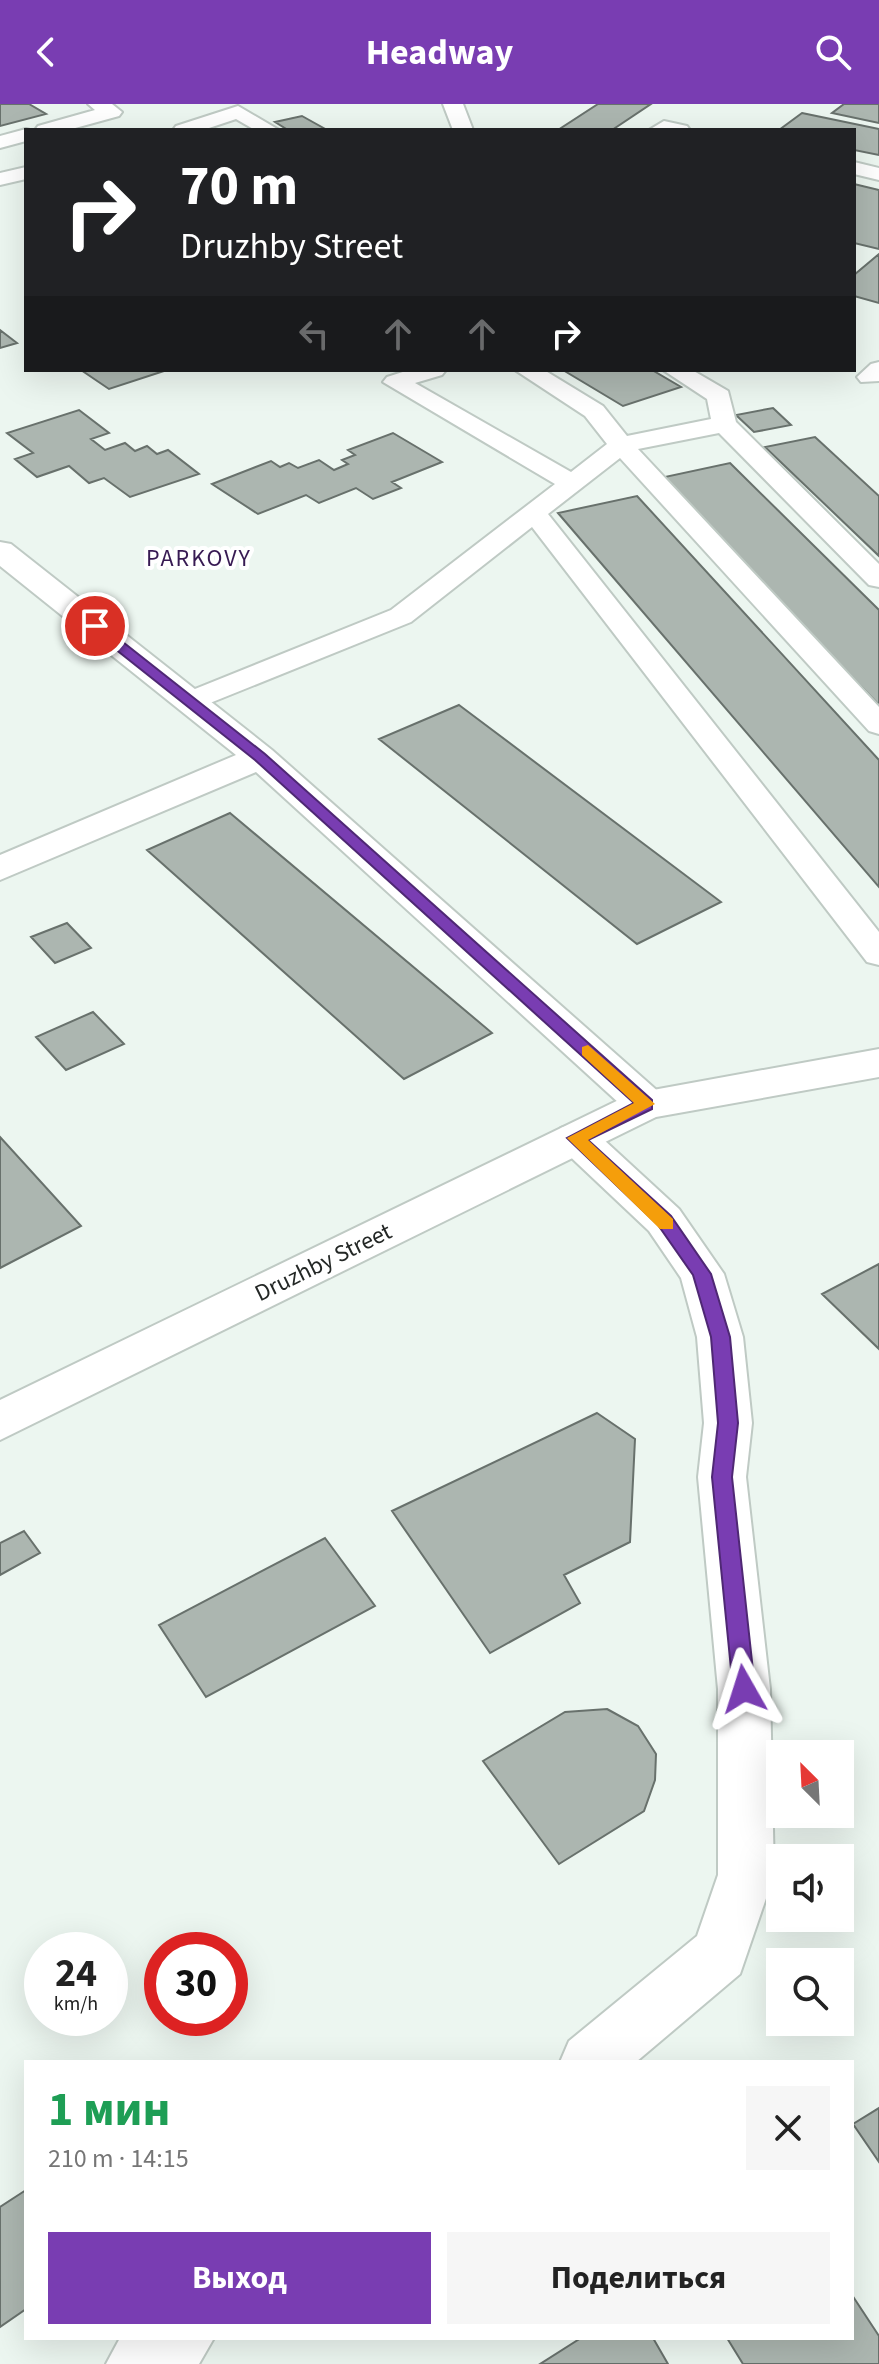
<!DOCTYPE html>
<html lang="ru">
<meta charset="utf-8">
<style>
body{margin:0;font-family:"Source Sans 3",sans-serif;background:#f6f6f6;color:#222;height:100vh;display:flex;flex-direction:column;font-size:30px;white-space:nowrap}
*{box-sizing:border-box;margin:0}
p{font-size:26px;color:#767676}
.icon{flex:none;width:44px;height:44px;fill:none;stroke:currentColor;stroke-width:2;stroke-linecap:round;stroke-linejoin:round}
.map{position:relative;flex:1;overflow:hidden}
.side{position:absolute;left:24px;top:1956px;width:830px;height:280px;display:flex;flex-direction:column;background:#fff;border-radius:0px;box-shadow:0 8px 32px #0002}
.side>*{flex:none}
.banner{position:absolute;left:24px;top:24px;width:832px;height:244px;border-radius:0px;box-shadow:0 8px 32px #0002;background:#202124;color:#fff;overflow:hidden}
.needle{width:52px;rotate:336deg}
.tools{position:absolute;left:766px;top:1636px;display:grid;gap:16px}
.tools a{display:grid;place-items:center;width:88px;height:88px;border-radius:0px;background:#fff;box-shadow:0 8px 32px #0002;font-size:40px}
.speed{position:absolute;left:24px;top:1828px;display:flex;gap:16px;font-size:40px;font-weight:700;text-align:center}
.speed>*{display:grid;place-content:center;width:104px;height:104px;border-radius:50%;background:#fff;box-shadow:0 8px 32px #0002;line-height:1}
.speed small{font-size:20px;font-weight:400}
.speed .limit{border:12px solid #d22;background:#fff;color:#111}
.pin{position:absolute;display:grid;place-items:center;width:68px;height:68px;color:#fff;margin:-34px;border:4px solid #fff;border-radius:50%;box-shadow:0 2px 8px #0007}
.me{position:absolute;width:88px;margin:-44px;rotate:354deg;stroke-linejoin:round;filter:drop-shadow(0 0 6px #0008)}
.turn{display:flex;align-items:center;gap:28px;height:168px;padding:0 24px;font-size:36px}
.turn .icon{width:104px;height:104px;stroke-width:2.5}
.turn b{display:block;font-size:56px;line-height:68px}
.lanes{display:flex;align-items:center;height:76px;padding:0 24px;background:#0003;justify-content:center;gap:40px;direction:ltr}
.lanes .off{opacity:.35}
.round{display:grid;place-items:center;flex:none;width:84px;height:84px;border-radius:0px;background:#f6f6f6}
.overview{display:flex;align-items:center;justify-content:space-between;height:136px;padding:0 24px}
h1{font-size:48px;font-weight:700;line-height:60px;color:#1e9e55}
.cta{display:flex;gap:16px;margin-top:auto;padding:16px 24px}
.cta a{flex:1;height:92px;border-radius:0px;background:#793db2;color:#fff;font-size:32px;font-weight:700;line-height:92px;text-align:center}
.cta a+a{background:#f6f6f6;color:#222}
header{display:flex;justify-content:space-between;align-items:center;height:104px;padding:0 24px;background:#793db2;color:#fff;font-size:36px;font-weight:700}
.map>svg:first-child{display:block}
</style>
<header><svg class="icon" aria-label="back" viewBox="0 0 24 24"><path d="M15 5l-7 7 7 7"/></svg>Headway<svg class="icon" aria-label="search" viewBox="0 0 24 24"><circle cx="10" cy="10" r="6"/><path d="M15 15l6 6"/></svg></header>
<div class="map">
<svg width="879" height="2260" viewBox="0 0 879 2260">
<rect width="100%" height="100%" fill="#ecf6f0"/>
<path fill="#acb6b0" stroke="#68716c" stroke-width="2" d="M0 0H29L46 10 0 22Z
M598 0H651L612 26H558Z
M844 0H879V19L832 9Z
M802 9 879 25V51L854 46V26H779Z
M302 12 327 26H288L275 18Z
M854 80 879 86V145L854 139Z
M879 150V199L854 192V171Z
M0 226 17 239 0 244Z
M81 266H167L109 285Z
M563 266H652L681 283 623 302Z
M773 304 791 321 754 328 736 311Z
M79 306 109 329 91 335 105 346 125 339 135 347 147 342 157 350 168 346 199 370 130 393 104 374 89 379 69 362 37 373 15 355 33 349 7 329Z
M393 329 442 358 392 378 401 384 373 395 356 384 319 399 306 391 258 410 212 380 271 357 280 363 289 359 298 364 319 356 334 366 348 360 342 356 355 351 348 346Z
M815 333 879 392V452L765 343Z
M730 359 879 506V601L660 374Z
M637 392 879 656V783L558 409Z
M459 601 721 798 637 840 379 635Z
M230 709 492 929 404 975 147 746Z
M67 819 91 844 55 859 31 833Z
M93 908 124 940 66 966 36 933Z
M0 1033 81 1122 0 1164Z
M879 1160V1245L822 1190Z
M597 1309 635 1335 630 1438 564 1471 580 1499 490 1549 392 1407Z
M24 1427 40 1449 0 1471V1439Z
M325 1434 375 1502 206 1593 159 1521Z
M607 1605 638 1622 656 1650 655 1676 644 1707 559 1760 483 1657 565 1608Z
M879 2004V2058L853 2020Z
M26 2086V2205L0 2223V2103Z
M852 2191 879 2232V2260H743L727 2234H852Z
M581 2234H653L668 2260H540Z"/>
<g fill="none" stroke-linecap="round" stroke-linejoin="round">
<g stroke="#bfcac4" stroke-width="4">
<path id="lane" d="M88 0H112L122 8 119 12 68 26H35L38 22 95 6Z
M443 0H463L473 26H453Z
M238 2 279 26H255L236 15 203 26H173L176 22Z
M664 17 687 22 690 26H649Z
M26 25 30 26H26V37L0 44V32Z
M854 58 879 64V76L854 70Z
M26 63V75L0 81V69Z
M879 258V277L861 278 857 273 871 260Z
M409 266H446L442 271 415 279 571 368 607 340 585 312 515 266H544L603 302 627 332 711 315 707 295 663 266H692L728 287 736 318 879 460V483L869 481 719 329 638 345 879 603V630L869 627 620 354 548 410 879 828V861L867 858 532 423 411 518 200 603H180L175 597 180 591 391 506 555 380 383 278 387 273Z"/>
</g>
<g stroke="#bfcac4" stroke-width="4">
<path id="street" d="M0 438 11 440 272 646 661 990 667 1000 661 1010 646 1014 631 1010 256 668 0 776V751L236 651 0 462Z
M576 1019 591 1024 679 1105 724 1170 743 1233 752 1319 746 1373 770 1585 774 1771 740 1870 636 1958H560L569 1937 697 1832 718 1771V1585L698 1373 704 1319 697 1233 681 1174 649 1127 561 1044 555 1034 561 1024Z
M120 2234H214L199 2260H106Z"/>
</g>
<g stroke="#bfcac4" stroke-width="4">
<path id="secondary" d="M879 945V973L656 1013 0 1336V1296L631 990Z"/>
</g>
<use href="#lane" fill="#fff" fill-rule="evenodd"/>
<use href="#street" fill="#fff" fill-rule="evenodd"/>
<use href="#secondary" fill="#fff" fill-rule="evenodd"/>
</g>
<path fill="#793db2" stroke="#4f2874" stroke-width="2" d="M90 520H100L265 650 652 996V1005L588 1036 671 1112 711 1170 730 1233 738 1319 732 1373 755 1585 752 1592H736L733 1585 712 1373 718 1319 711 1233 693 1171 658 1121 567 1034 634 999 255 656 90 525Z"/>
<path fill="#f59e0b" d="M588 941 655 1000 588 1036 673 1115V1125H660L567 1034 634 999 582 951V943Z"/>
<g text-anchor="middle" stroke-width="8" stroke-linejoin="round" paint-order="stroke">
<g font-size="24" letter-spacing="2" fill="#371a53" stroke="#fff">
<text x="199" y="462">PARKOVY</text>
</g>
<g font-size="24" fill="#232725" stroke="#fff">
<text transform="translate(323 1158) rotate(-26)" y="8">Druzhby Street</text>
</g>
</g>
</svg>
<div class="tools">
<a><svg class="needle" viewBox="-14 -14 28 28"><path d="M0-13l5 13h-10z" fill="#e53935"/><path d="M0 13l5-13h-10z" fill="#767676"/></svg></a>
<a><svg class="icon" aria-label="sound" viewBox="0 0 24 24"><path d="M4 9h4l5-4v14l-5-4H4zM17 9q2 3 0 6"/></svg></a>
<a><svg class="icon" aria-label="search" viewBox="0 0 24 24"><circle cx="10" cy="10" r="6"/><path d="M15 15l6 6"/></svg></a>
</div>
<div class="speed"><div>24<small>km/h</small></div><div class="limit">30</div></div>
<div class="pin" style="left:95px;top:522px;background:#d93025"><svg class="icon" aria-label="arrive" viewBox="0 0 24 24"><path d="M6 21V4h12l-3 4 3 4H6"/></svg></div>
<svg class="me" style="left:744px;top:1585px" viewBox="-20 -20 40 40"><path d="M0-17L14 15 0 8-14 15z" fill="#793db2" stroke="#fff" stroke-width="4"/></svg>
<div class="banner">
<div class="turn"><svg class="icon" aria-label="right" viewBox="0 0 24 24"><path d="M7 20v-9h11M14 6l5 5-5 5"/></svg><div><b>70 m</b>Druzhby Street</div></div>
<div class="lanes"><svg class="icon off" aria-label="left" viewBox="0 0 24 24"><path d="M17 20v-9H6M10 6l-5 5 5 5"/></svg><svg class="icon off" aria-label="ahead" viewBox="0 0 24 24"><path d="M12 20V5M6 11l6-6 6 6"/></svg><svg class="icon off" aria-label="ahead" viewBox="0 0 24 24"><path d="M12 20V5M6 11l6-6 6 6"/></svg><svg class="icon" aria-label="right" viewBox="0 0 24 24"><path d="M7 20v-9h11M14 6l5 5-5 5"/></svg></div>
</div>
<section class="side">
<div class="overview"><div><h1>1 мин</h1><p>210 m · 14:15</p></div><a class="round"><svg class="icon" aria-label="close" viewBox="0 0 24 24"><path d="M6 6l12 12M18 6L6 18"/></svg></a></div>
<div class="cta"><a>Выход</a><a>Поделиться</a></div>
</section>
</div>
